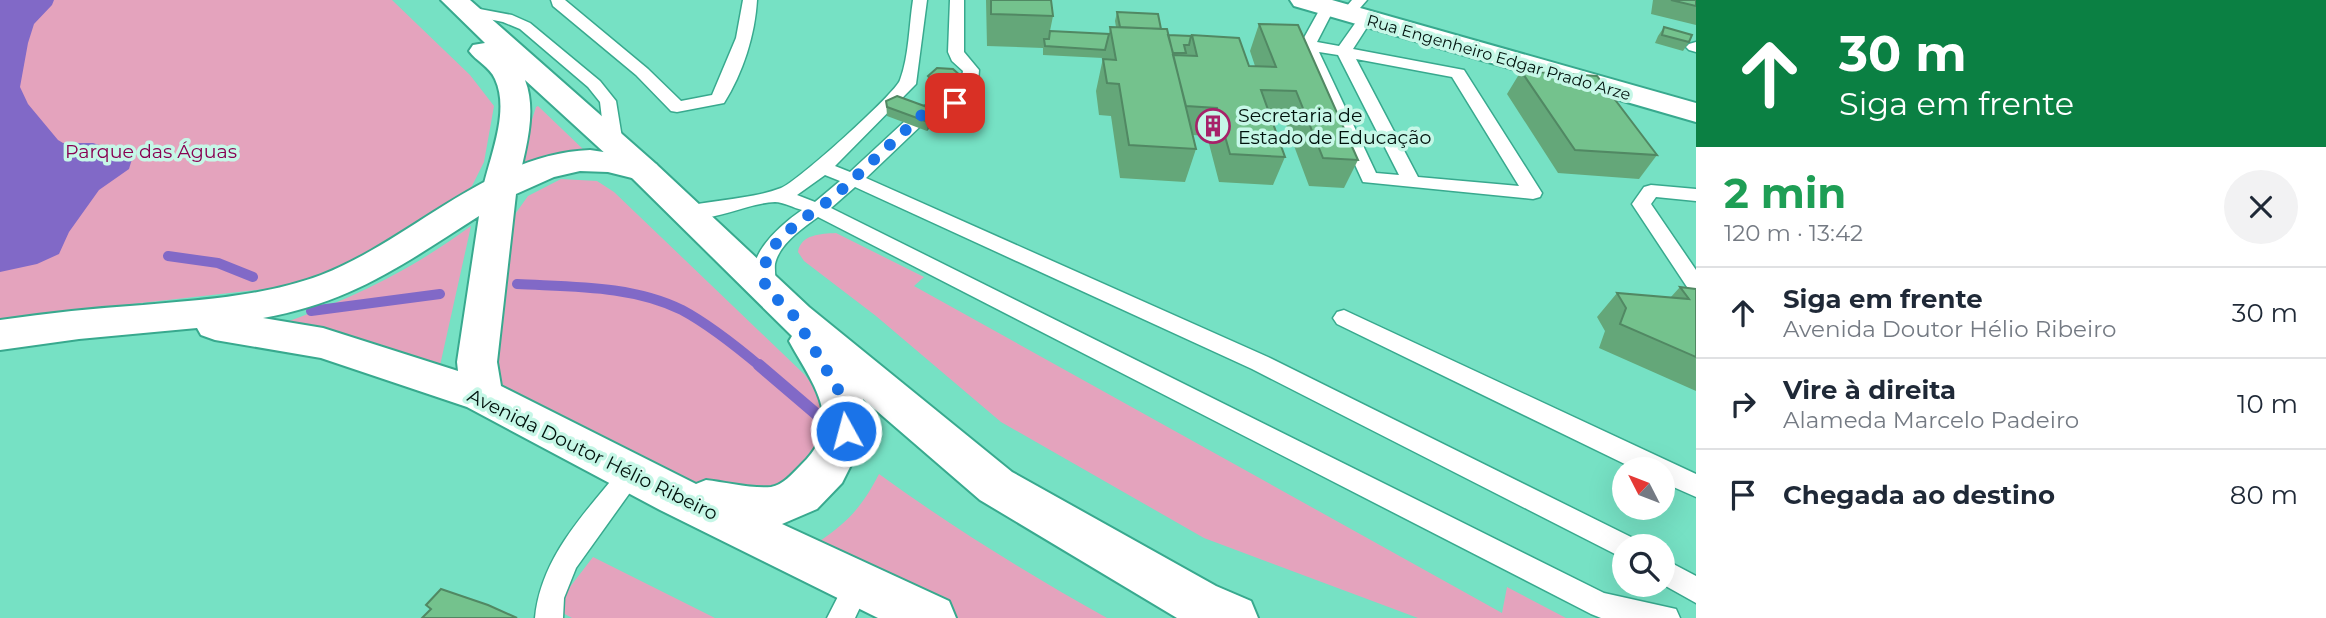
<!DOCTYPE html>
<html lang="pt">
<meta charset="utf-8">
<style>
body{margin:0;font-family:Montserrat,sans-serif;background:#f2f2f3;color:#1f2937;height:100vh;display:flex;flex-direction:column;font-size:26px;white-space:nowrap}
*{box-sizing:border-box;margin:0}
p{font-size:23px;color:#747a83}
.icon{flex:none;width:38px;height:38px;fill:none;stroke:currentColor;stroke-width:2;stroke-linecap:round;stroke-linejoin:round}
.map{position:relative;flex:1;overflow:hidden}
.side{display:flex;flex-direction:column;background:#fff;width:630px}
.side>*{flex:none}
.hud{background:#0b8043;color:#fff;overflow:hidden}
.needle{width:46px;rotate:312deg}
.tools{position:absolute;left:1612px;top:457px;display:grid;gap:14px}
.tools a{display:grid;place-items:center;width:63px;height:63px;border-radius:50%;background:#fff;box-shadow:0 7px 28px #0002;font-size:35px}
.pin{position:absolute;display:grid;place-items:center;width:60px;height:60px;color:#fff;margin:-30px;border-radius:14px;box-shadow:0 4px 10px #0006}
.me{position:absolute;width:77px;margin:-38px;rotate:353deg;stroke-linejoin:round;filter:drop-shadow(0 0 5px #0008)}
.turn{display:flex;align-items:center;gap:24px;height:147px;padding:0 28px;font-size:32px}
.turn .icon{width:91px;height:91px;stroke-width:2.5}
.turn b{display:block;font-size:49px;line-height:60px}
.round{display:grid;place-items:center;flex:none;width:74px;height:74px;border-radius:37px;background:#f2f2f3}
.summary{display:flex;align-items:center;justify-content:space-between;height:119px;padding:0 28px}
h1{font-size:42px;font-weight:700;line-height:52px;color:#1e9e55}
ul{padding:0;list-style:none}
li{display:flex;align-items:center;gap:21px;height:91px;padding:0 28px;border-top:2px solid #e0e1e3}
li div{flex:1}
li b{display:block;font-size:26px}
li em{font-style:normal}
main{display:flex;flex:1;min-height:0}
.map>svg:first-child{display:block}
</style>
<main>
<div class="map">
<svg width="1696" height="618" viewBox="0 0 1696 618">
<rect width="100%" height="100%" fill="#76e1c4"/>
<path fill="#e4a3bd" d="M0 0H392L470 75 494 106 484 162 472 186 440 216 396 245 300 285 0 319Z
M538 106 586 152 516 170 536 107Z
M561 179 597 181 614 192 804 374 822 397 832 416 814 478 736 504 496 397 486 368 513 217 528 196Z
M471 226 437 379 281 324C353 298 408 272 471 226Z
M836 233 924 277 914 286 1502 613 1507 587 1566 618H1418L1204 538 1001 422 876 316 804 261 798 252C801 234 821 234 836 233Z
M879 474C952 527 1028 574 1107 618H947L817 543C848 522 862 507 879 474Z
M593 557 715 618H572L563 613V596Z"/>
<path fill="#8169c7" d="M0 0H54L52 5 34 24 28 43 20 87 28 104 58 140 63 143H93L102 146 105 155 132 159 129 169 99 190 69 232 59 254 37 264 0 272Z"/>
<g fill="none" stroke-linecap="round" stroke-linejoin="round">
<path stroke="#8169c7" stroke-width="10" d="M168 256 218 263 253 277
M517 284C571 287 632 285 682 310 710 325 736 346 761 367
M311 311 440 294"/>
<path stroke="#8169c7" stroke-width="12" d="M759 365 821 418"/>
<g stroke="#38a98e" stroke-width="3">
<path id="service" d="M551 0H565L648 69 681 101 712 95 736 38 743 0H757C755 35 743 73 724 103L677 112 671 111 636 75 553 6Z
M913 0H927L916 84 835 166 850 172 918 109 928 104 959 96 963 71 952 61 948 52 950 0H964V52L979 70 977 95 971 103 940 111 930 117 866 178 1268 357 1633 538 1637 546H1624V558L1615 554 1252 369 855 187 831 208 1604 593 1676 609 1680 618H1601L1591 614 818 217C803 228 779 244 775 264 774 274 778 283 772 292L765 294 758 292C739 260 779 226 802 210 794 208 783 202 775 202 744 203 711 225 680 216L678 212 680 208C713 199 749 200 781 188 796 183 896 93 900 80 909 56 909 25 913 0ZM825 175 840 181 815 202 797 195Z
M1352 0H1367L1353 16H1343L1341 13Z
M1328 3 1335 7 1317 42 1339 46 1361 15 1366 14 1373 18 1353 49 1464 70 1542 193 1540 197 1533 199 1363 182 1300 45 1321 7ZM1319 52 1338 55 1399 175 1376 173ZM1356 59 1452 77 1519 186 1418 177Z
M464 6 512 15 530 23 600 81 616 101 623 144 620 148 614 149 605 144 600 102 588 87 520 29 503 22 459 13 457 10Z
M1696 42V52L1689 50 1686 47 1689 44Z
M1651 185 1696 189V201L1656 197 1651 204 1696 270V292L1689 290 1632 204 1644 187Z
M1344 310 1696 474V497L1662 482V469H1635L1337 324 1333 318 1337 312Z
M632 463 641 466 644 473 576 568 564 598 563 618H535C541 556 586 512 623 466Z
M1662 558 1696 576V603L1662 584Z
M858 571 867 575 871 584 855 618H827L849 575Z"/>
</g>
<g stroke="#38a98e" stroke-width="4">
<path id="minor" d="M1290 0H1332L1696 103V122L1294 6Z"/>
</g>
<g stroke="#38a98e" stroke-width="4">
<path id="tertiary" d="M441 0H470L656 164 661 171 656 178 644 181 632 178 525 80C538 114 524 153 517 188L512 196 500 199 488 196 483 188C490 156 510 111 495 79 490 67 476 61 469 51L473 45 485 43Z"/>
</g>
<g stroke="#38a98e" stroke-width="4">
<path id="primary" d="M590 150 617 154 656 164 809 307 1012 472 1216 586 1251 601 1258 618H1177L980 500 863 399 868 431 842 483 817 509 782 524 949 601 956 618H878L660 510 467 407 321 358 215 340 201 335 197 328 79 339 0 350V320C48 313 95 308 143 305 202 300 265 296 321 275 412 240 488 154 590 150ZM580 171 608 172 632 178 792 336 789 341C813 385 846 422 801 465 792 474 783 485 771 487 753 489 724 482 706 480L696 484 501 386 497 362 516 194 554 177ZM479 216 457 362 458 371 323 328 263 318C353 302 405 263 479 216Z"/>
</g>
<use href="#service" fill="#fff" fill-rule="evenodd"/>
<use href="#minor" fill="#fff" fill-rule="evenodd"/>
<use href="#tertiary" fill="#fff" fill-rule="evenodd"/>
<use href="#primary" fill="#fff" fill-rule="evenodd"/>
</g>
<path fill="#64a779" d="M986 0H1051L1053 16 1050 31 1109 34 1110 27H1116L1115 21 1117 12 1161 29 1168 35 1191 36 1249 66H1255L1250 51 1259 24 1358 160 1344 188 1309 186 1284 119 1272 118 1285 157 1273 185 1219 182 1207 136 1193 135 1196 149 1185 182 1120 178 1111 116 1099 115 1096 91 1103 58 1043 55V48L987 46Z
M1653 0H1696V25L1651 14Z
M1664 27 1689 42 1683 51 1655 43 1658 36Z
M1521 71 1657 155 1639 179 1558 173 1507 94Z
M928 76 961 86 952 94 936 93 927 85Z
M886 101 938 111 937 120 927 131 887 116Z
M1680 287 1696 289V391L1599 348 1605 331 1597 317 1617 293 1670 298Z"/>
<path fill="#518863" d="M962 77 961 86 952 94 953 85Z
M938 111 937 120 927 131 928 122Z"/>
<path fill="#74c28d" stroke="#518863" stroke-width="2" d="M991 0H1051L1053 16 991 14Z
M1671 0H1696V6Z
M1117 12 1158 14 1161 29 1120 27Z
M1259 24 1298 25 1358 160 1323 158 1296 91 1261 90 1285 157 1230 154 1217 108 1186 106 1173 55 1197 56 1192 35 1239 38 1249 66 1276 67Z
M1110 27 1167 29 1196 149 1129 145 1119 84 1107 83 1103 59 1116 60Z
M1664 27 1692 35 1689 42 1662 35Z
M1050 31 1109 34 1105 50 1045 46 1044 39H1049Z
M1168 35 1191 36 1189 45H1184L1186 53H1173Z
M937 68 953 69 962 77 953 85H937L928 76Z
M1521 71 1597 76 1657 155 1575 150Z
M897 96 938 111 928 122 887 107 886 101Z
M1680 287 1696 289V357L1620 324 1626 308 1617 293 1689 299Z
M441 589 488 605 517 618H422L431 609 426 605Z"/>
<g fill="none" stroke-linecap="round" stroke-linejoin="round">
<path stroke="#1a73e8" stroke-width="12" stroke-dasharray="0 21.6" d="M846 431 842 396 795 317 765 287V265L769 252 779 240 797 223 834 197 924 113 933 106 955 103"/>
</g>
<defs>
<g id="building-ring" transform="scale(1.75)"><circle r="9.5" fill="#c6f7e7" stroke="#a72169" stroke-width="1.5"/><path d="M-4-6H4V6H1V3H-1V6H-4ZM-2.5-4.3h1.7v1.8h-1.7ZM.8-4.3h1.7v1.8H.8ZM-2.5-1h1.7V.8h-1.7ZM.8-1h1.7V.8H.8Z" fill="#a72169"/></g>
</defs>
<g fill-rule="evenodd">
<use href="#building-ring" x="1213" y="126"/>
</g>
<g text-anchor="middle" stroke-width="7" stroke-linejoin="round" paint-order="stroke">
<g font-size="16" fill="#00120d" stroke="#c6f7e7">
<text transform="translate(1499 57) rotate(16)" y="6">Rua Engenheiro Edgar Prado Arze</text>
</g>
<g font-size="19" fill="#00120d" stroke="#c6f7e7" text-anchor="start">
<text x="1238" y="122">Secretaria de<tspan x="1238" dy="22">Estado de Educação</tspan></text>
</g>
<g font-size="19" fill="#890152" stroke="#c6f7e7">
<text x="151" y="158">Parque das Águas</text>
</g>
<g font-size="19" fill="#00120d" stroke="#c6f7e7">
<text transform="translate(593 454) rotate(26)" y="7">Avenida Doutor Hélio Ribeiro</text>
</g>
</g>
</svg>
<div class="tools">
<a><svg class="needle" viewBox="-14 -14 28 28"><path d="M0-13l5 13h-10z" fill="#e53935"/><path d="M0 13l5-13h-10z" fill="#747a83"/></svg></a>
<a><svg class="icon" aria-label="search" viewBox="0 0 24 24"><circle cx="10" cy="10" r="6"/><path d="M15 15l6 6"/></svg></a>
</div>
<div class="pin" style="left:955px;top:103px;background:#d93025"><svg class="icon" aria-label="arrive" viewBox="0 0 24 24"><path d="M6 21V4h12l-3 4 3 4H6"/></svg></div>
<svg class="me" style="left:846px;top:431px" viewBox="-20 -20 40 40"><circle r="17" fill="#1a73e8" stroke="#fff" stroke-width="3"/><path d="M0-11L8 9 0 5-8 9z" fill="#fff"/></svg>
</div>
<section class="side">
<div class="hud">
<div class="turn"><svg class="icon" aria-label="ahead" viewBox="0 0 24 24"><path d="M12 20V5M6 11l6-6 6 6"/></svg><div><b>30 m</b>Siga em frente</div></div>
</div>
<div class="summary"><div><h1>2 min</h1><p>120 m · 13:42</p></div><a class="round"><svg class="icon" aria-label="close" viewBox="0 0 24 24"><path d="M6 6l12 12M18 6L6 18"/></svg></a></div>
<ul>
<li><svg class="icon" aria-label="ahead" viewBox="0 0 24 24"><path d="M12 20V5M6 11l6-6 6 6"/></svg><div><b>Siga em frente</b><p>Avenida Doutor Hélio Ribeiro</p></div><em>30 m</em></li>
<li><svg class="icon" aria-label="right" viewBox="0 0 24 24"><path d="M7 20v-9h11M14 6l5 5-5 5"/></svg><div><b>Vire à direita</b><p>Alameda Marcelo Padeiro</p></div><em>10 m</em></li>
<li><svg class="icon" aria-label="arrive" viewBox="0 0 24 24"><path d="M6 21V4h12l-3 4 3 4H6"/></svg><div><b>Chegada ao destino</b></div><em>80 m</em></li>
</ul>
</section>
</main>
